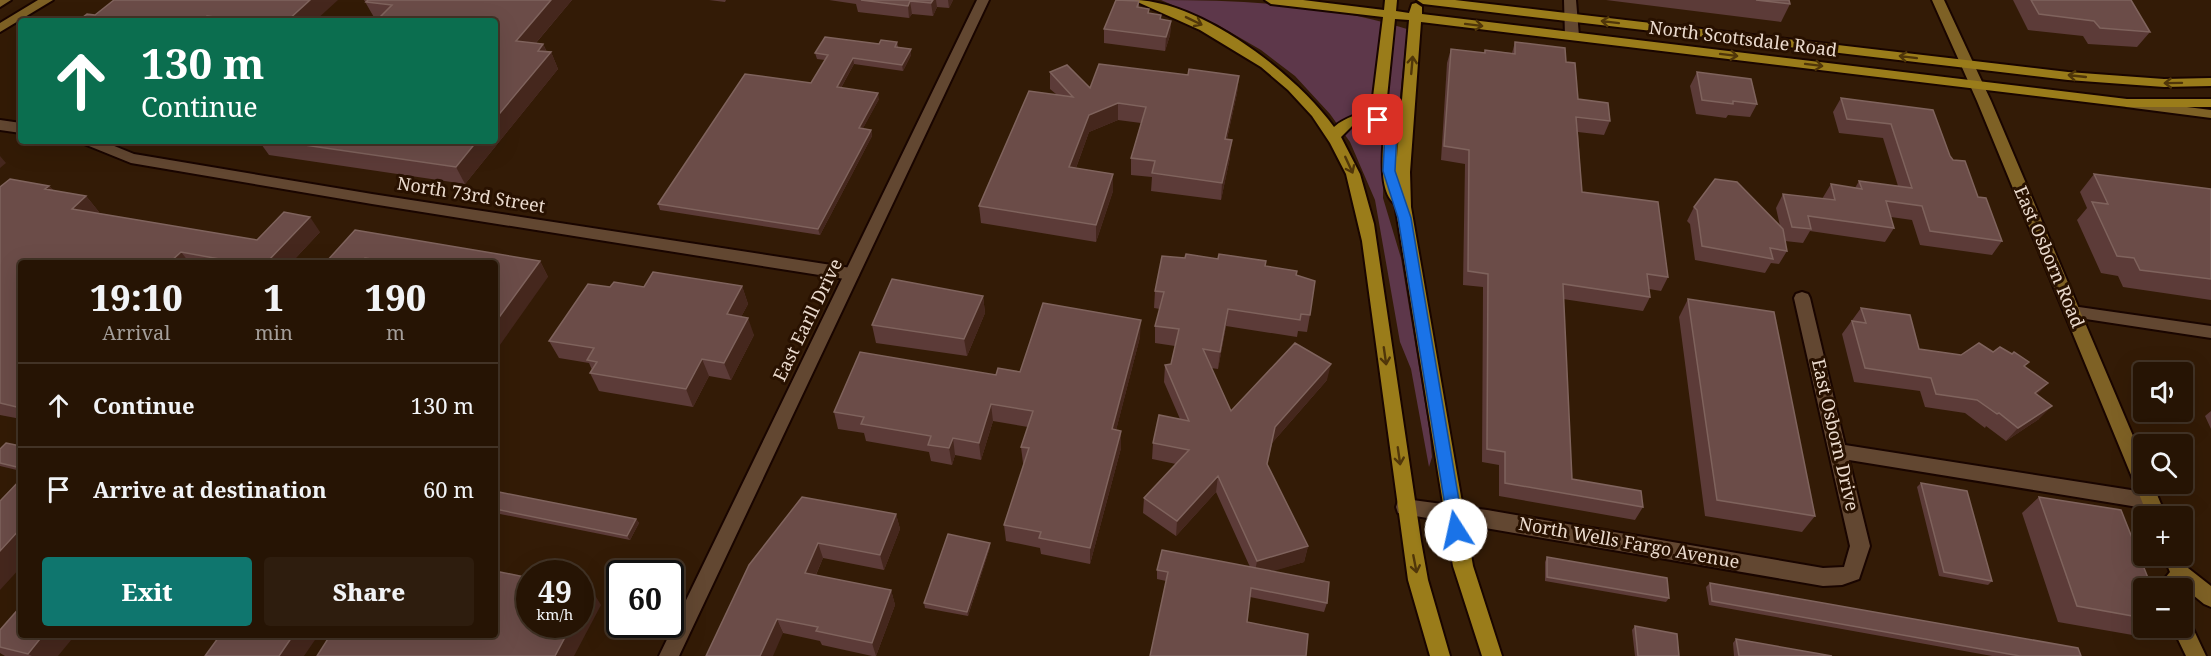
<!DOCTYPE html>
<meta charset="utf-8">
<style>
body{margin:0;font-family:"Noto Serif",serif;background:#2e1d0e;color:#f1f3f6;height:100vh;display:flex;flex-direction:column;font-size:22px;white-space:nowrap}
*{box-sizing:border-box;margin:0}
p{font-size:20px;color:#a49e9a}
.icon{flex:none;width:33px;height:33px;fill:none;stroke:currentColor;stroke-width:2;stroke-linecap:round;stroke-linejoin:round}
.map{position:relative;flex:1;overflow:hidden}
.side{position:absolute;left:18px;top:260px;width:480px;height:378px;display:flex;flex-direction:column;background:#261404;border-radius:6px;box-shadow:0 6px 24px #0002,0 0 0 2px #423326}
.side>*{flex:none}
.top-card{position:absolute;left:18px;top:18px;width:480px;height:126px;border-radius:6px;box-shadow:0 6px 24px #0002,0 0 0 2px #423326;background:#0b6e4f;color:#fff;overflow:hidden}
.buttons{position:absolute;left:2133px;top:362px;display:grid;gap:12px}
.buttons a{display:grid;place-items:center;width:60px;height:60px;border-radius:6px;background:#261404;box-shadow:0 6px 24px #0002,0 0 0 2px #423326;font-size:30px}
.speed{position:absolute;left:516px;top:560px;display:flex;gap:12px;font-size:30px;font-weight:700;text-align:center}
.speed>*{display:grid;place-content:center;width:78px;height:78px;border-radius:50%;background:#261404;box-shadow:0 6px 24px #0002,0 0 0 2px #423326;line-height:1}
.speed small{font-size:15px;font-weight:400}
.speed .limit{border:3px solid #111;border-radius:9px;background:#fff;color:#111}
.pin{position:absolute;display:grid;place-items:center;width:51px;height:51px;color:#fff;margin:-26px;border-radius:12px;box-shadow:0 3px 9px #0006}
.me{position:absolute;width:66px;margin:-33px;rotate:350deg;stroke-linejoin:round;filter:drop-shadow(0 0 4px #0008)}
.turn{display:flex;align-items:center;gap:21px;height:126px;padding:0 24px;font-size:27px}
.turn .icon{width:78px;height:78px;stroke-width:2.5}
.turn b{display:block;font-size:42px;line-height:51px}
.eta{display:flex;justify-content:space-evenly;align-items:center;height:102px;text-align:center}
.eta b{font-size:36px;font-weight:800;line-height:42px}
.button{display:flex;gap:12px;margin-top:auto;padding:12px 24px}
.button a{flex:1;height:69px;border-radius:6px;background:#0f766e;color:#fff;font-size:24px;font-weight:800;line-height:69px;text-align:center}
.button a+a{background:#2e1d0e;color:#f1f3f6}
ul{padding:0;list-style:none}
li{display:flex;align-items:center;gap:18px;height:84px;padding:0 24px;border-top:2px solid #423326}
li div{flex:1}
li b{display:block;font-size:22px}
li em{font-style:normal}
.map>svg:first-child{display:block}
</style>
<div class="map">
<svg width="2211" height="656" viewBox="0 0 2211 656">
<rect width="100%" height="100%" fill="#331b06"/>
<path fill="#5d374a" d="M1161 0C1243 0 1328 4 1407 29L1397 126 1384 131 1383 198 1401 258 1429 428 1432 457 1429 467 1411 369 1400 342 1375 200 1350 142 1330 114 1295 76 1261 50 1218 25Z"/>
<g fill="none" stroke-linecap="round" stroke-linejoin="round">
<g stroke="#190500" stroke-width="4">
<path id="minor" d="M1564 0H1576L1579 36 1577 39 1572 40 1565 36Z
M0 120 21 123V133L0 130Z
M82 141H102L134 154 372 194 851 268 857 270 859 274 857 278 851 280 372 204 131 163 84 144Z
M1802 292 1808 294 1810 298 1845 445 2150 493 2157 495 2159 501 2157 507 2150 509 1849 460 1870 546 1859 579 1842 585 1823 586 1398 513 1396 507 1398 501 1405 499 1487 510 1823 568 1844 567 1850 546 1794 298 1796 294Z"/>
</g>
<g stroke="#190500" stroke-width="4">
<path id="tertiary" d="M977 0H989L679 656H659Z
M2072 306 2211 326V338L2066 316 2064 312 2066 308Z"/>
</g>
<g stroke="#190500" stroke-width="4">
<path id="secondary" d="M0 0H11L0 7Z
M38 0H53L0 32V23Z
M1932 0H1944L1991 101 2144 462V483H2152L2166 516H2148L1977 101Z
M2131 100 2211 110V118L2126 107 2124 104Z
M2163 555H2182L2188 568 2211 586V607L2204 604 2182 586 2157 588 2170 572Z
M2182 618 2189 620 2206 656H2186L2172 627H2182Z"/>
</g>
<g stroke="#190500" stroke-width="4">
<path id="primary" d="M1133 0C1200 0 1296 74 1334 127 1346 116 1360 116 1372 105L1383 17 1271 4 1265 0H1303L1384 10 1385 0H1397L1396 11 1409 13 1412 4 1416 3 1422 7V14L2127 99H2211V107H2127L1421 22 1410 172 1411 207 1473 566 1502 656H1482L1453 566 1395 204C1378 192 1383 151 1384 132L1366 122 1353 125 1341 137 1360 174 1374 224 1421 541 1428 580 1450 656H1430L1408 580 1362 241 1346 174 1330 143 1312 116 1288 90 1261 67 1200 30ZM1395 19 1409 20 1397 157 1398 131 1387 120 1377 116 1386 107Z
M1417 0H1455L2068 72 2164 79 2211 78V86L2164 87 2068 80 1423 4Z"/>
</g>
<use href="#minor" fill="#624731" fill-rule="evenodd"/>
<use href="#tertiary" fill="#624731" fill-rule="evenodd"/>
<use href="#secondary" fill="#7e6125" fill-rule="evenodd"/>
<use href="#primary" fill="#9a7c1a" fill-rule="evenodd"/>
</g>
<path fill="#5c3b38" d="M114 0 315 21H78L95 15Z
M364 0H572L536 43 543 44 547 52H551L558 69 465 184 269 155 259 141H495V21L375 19Z
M709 0H726L725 2Z
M829 0H953L949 8 937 7 933 16 912 14 909 18 858 12 856 4Z
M1606 0H1789L1790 4 1781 22Z
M2013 0H2131L2150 32 2137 47 2088 44 2083 36 2028 30Z
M1139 1V7L1161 20 1171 21 1170 35 1165 51 1104 43V29Z
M897 42 898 47 911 49V55L903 71 854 64 841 88 879 99 863 128 871 130 872 136 820 235 660 210 658 204 811 83 825 60 817 59 815 53Z
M1515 42 1566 62 1578 99 1610 121 1604 135 1578 132 1582 192 1668 277 1661 291 1649 289 1650 297 1643 311 1563 299 1572 479 1643 507 1635 520 1499 496V465L1482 462 1483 287 1463 285 1465 164 1441 160 1447 63 1451 49 1484 53 1485 50 1512 53Z
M1050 72 1090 88 1188 75 1239 76 1237 93 1227 139 1230 157 1221 200 1151 191 1152 177 1131 175V158L1141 123 1118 120 1089 132 1076 168 1113 174V191L1096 242 981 223 979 206 1056 94 1050 89Z
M1697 72 1757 104 1750 117 1728 115 1726 118 1696 114 1690 86Z
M1841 98 1933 110 1950 156 1978 197 2002 241 1992 255 1920 245 1912 220 1891 217 1894 228 1885 242 1810 231 1803 243 1785 241 1787 251 1779 264 1771 263 1765 273 1695 260 1690 224 1687 221 1694 207 1780 226 1776 208 1783 194 1822 199 1831 184 1855 188 1859 181 1898 186 1883 138 1839 133 1833 112Z
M2094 174 2211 189V300L2123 287 2118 276 2101 273 2077 220 2087 208 2080 192Z
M49 186 54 191 86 196 99 212 97 213 257 240 320 232 292 262H21V419L0 415V187Z
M355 230 540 261 548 277 495 262H326Z
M1185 258 1265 266 1296 275 1310 315 1307 332 1298 331 1297 337 1226 326 1218 369 1211 368 1231 411 1327 380 1272 443 1267 465 1308 546 1304 562 1271 571 1327 603 1324 612 1250 597 1247 622 1306 656 1166 581 1157 579V570L1250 567 1216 492 1176 536 1143 513 1144 498 1176 464 1152 459 1153 443 1180 419 1164 382 1165 365 1171 364 1175 346 1155 343V326L1160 309 1154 308 1155 291Z
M742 286 748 304 741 317 754 335 731 380 709 376 693 407 599 391 590 373 592 370 589 363 559 358 549 341 610 287Z
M983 296 985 313 967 356 876 343 872 325Z
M1688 299 1815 516 1802 532 1705 516 1679 317Z
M1861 308 1919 349 1961 355 1993 352 2025 367 2037 395 2039 419 2006 441 1986 426 1985 428 1965 413 1925 407 1920 391 1854 382 1842 334Z
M1140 337 1116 430 1121 431V448L1090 564 1041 554 1040 548 1006 541 1004 525 1024 464 1023 463 1021 447 1028 427 993 421 981 460 955 455 952 465 931 461 929 452 866 441 864 433 838 429 834 412 996 375 1020 372Z
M2211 411V429L2205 416Z
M21 446V471L0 466V449Z
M1921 483 1992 581 1988 585 1939 576 1917 487Z
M2039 497 2144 588V627H2158L2144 637 2058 622 2022 513Z
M495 498 636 519 639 523 630 540 495 513Z
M896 514 900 529 884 570 823 558 816 575 891 590 895 605 876 656H872L822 645 820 641 783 633 749 565Z
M990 547 968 616 925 608 924 603Z
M1547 557 1669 598 1666 602 1545 581V562Z
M1710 583 2081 656H1992L1709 605 1706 587Z
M1635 626 1679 656H1635L1632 630Z
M0 630 58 656H5L0 653Z
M1736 639 1832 656H1734L1733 643Z"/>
<path fill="#45271d" d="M310 0H338L315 21H287Z
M551 0H572L523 58 516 41Z
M933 0H936L937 7 933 16 931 3Z
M948 0H953L949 8Z
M910 1 912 14 909 18 908 6Z
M207 16 210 21H201Z
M1171 21 1170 35 1165 51 1166 37Z
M543 44 548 55 551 52 558 69 465 184 456 167 477 141H495V119L538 51Z
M911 49V55L903 71 902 65Z
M853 58 854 64 838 93 837 87Z
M1239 76 1237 93 1223 156 1225 139Z
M878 93 879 99 860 134 859 128Z
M1118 103V120L1089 132 1070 184 1069 167 1089 115Z
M871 130 872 136 820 235 818 229Z
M1232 140 1230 157 1221 200 1222 183Z
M0 156 6 163 0 168Z
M1113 174V191L1096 242V225Z
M49 186 63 201 45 189Z
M86 196 99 212 85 224 72 209Z
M310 217 320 232 292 262H267Z
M181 252 189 262H170Z
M365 258 368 262H361Z
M540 261 548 277 495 352V323Z
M742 286 748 304 733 332 727 314Z
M983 296 985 313 967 356 964 339Z
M1228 309 1226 326 1218 369 1220 352Z
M748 318 754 335 731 380 724 363Z
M1141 320 1140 337 1112 446V429Z
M702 359 709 376 693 407 686 389Z
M1331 364 1327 380 1272 443 1264 480 1275 427Z
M2048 383 2036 396 2035 393Z
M991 404 993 421 981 460 979 443Z
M2052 406 2039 419 2006 441 2018 428Z
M1121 431V448L1090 564V548Z
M953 438 955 455 952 465 949 448Z
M1218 476 1216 492 1176 536 1177 521Z
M896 514 900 529 884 570 880 555Z
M636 519 639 523 630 540 627 536Z
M21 528V567L0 590V551Z
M818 543 823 558 810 588 805 573Z
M990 543V547L968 616 967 612Z
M1308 546 1304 562 1254 577 1257 561Z
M591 589 601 605 574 656H555L572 624H580V609Z
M891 590 895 605 876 656 872 643Z
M777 619 783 633 773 656H760Z
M44 634H76L58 656H32L28 654Z
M294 634H319L304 656H279Z"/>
<path fill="#6b4c48" stroke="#7f635d" stroke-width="1.5" d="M114 0H310L287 21H247L207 16 201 21H78L87 14 95 15Z
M368 0H551L516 41 543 44 538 51 551 52 495 119V21H376L392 5 366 2Z
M861 0H933L931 3 910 1 908 6Z
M1116 0 1139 1 1137 7 1149 9 1148 13 1161 15 1160 19 1171 21 1166 37 1104 29Z
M1756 0H1789L1790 4Z
M2031 0H2131L2150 32 2100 28 2094 21 2039 14Z
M825 37 879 44 881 40 897 42 895 47 911 49 902 65 853 58 837 87 878 93 859 128 871 130 818 229 658 204 745 74 811 83 828 55 815 53Z
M1515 42 1565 48 1566 62 1575 63 1578 99 1608 103 1610 121 1576 117 1582 192 1658 202 1668 277 1647 274 1650 297 1563 284 1572 479 1641 491 1643 507 1505 483V452L1487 449 1488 274 1468 271 1469 150 1444 146 1451 49 1485 53V50L1515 54Z
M1099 64 1188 75 1189 69 1239 76 1225 139 1232 140 1222 183 1152 173 1155 161 1131 158 1146 107 1118 103 1089 115 1069 167 1113 174 1096 225 979 206 1029 91 1073 97 1050 72 1067 65 1090 88Z
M1697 72 1751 79 1757 104 1733 101V104L1702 100Z
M1841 98 1933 110 1950 156 1953 160 1965 161 1978 197 1986 198 2002 241 1930 231 1922 206 1886 201 1894 228 1808 216 1811 229 1792 227 1783 194 1835 200 1831 184 1862 189 1859 181 1912 188 1891 124 1847 119Z
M277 141H477L456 167Z
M2094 174 2211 189V279L2140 270 2134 258 2117 256 2092 202 2108 204Z
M10 179 49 186 45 189 86 196 72 209 257 240 284 212 310 217 267 262H235H236L181 252 170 262H21V408L0 403V187Z
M1715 179 1737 182 1783 229 1787 251 1770 248 1773 259 1702 246 1697 210 1694 207Z
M355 230 540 261 495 323V262H392L365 258 361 262H326Z
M1186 254 1218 259 1219 254 1266 261 1265 266 1297 271 1296 275 1315 281 1310 315 1301 314 1300 320 1228 309 1220 352 1203 349 1231 411 1295 343 1331 364 1275 427 1267 464 1308 546 1257 561 1218 476 1177 521 1144 498 1189 450 1153 443 1159 415 1189 421 1165 365 1171 364 1179 329 1155 326 1164 292 1155 291 1162 256 1185 258Z
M653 272 742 286 727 314 748 318 724 363 702 359 686 389 590 373 597 362 587 360 594 348 549 341 588 284 610 287 614 282 644 287Z
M892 279 983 296 964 339 872 325Z
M1688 299 1774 312 1815 516 1717 500Z
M1043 303 1141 320 1112 429 1121 431 1090 548 1039 538 1041 532 1004 525 1029 448 1021 447 1033 411 991 404 979 443 953 438 949 448 928 445 931 436 861 424 864 417 834 412 860 352 996 375 998 368 1020 372Z
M1861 308 1910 315 1919 349 1961 355 1979 343 1993 352 2000 347 2012 354 2014 352 2029 362 2024 366 2048 383 2035 393 2052 406 2018 428 1999 413 1997 414 1977 400 1936 394 1931 378 1865 368 1852 321 1866 323Z
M6 443 21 446V468L0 463V449Z
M21 479V528L0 551V501Z
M1921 483 1967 491 1992 581 1944 572Z
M499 492 636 519 627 536 495 509V498Z
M802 497 896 514 880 555 818 543 805 573 891 590 872 643 816 631 818 627 777 619 760 656H706L749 565Z
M2039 497 2121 510 2152 588H2144V618L2077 606Z
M948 534 990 543 967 612 924 603Z
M1162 550 1329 582 1327 603 1251 588 1247 622 1308 634 1306 656H1150L1168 572 1157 570Z
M1547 557 1667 578 1669 598 1547 577Z
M495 571 530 578V624H572L555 656H317L331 634H495Z
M1710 583 2078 648 2081 656H2020L1712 601Z
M580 588 591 589 580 609Z
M21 606V634H44L28 654 0 647V630Z
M1635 626 1677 634 1679 656H1638Z
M221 634H294L279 656H205Z
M1736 639 1832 656H1739Z"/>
<defs><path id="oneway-shaft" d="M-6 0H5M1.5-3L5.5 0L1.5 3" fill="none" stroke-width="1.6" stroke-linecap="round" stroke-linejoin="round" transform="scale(1.5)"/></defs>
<g stroke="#503609">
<use href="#oneway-shaft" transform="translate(1194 21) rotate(26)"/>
<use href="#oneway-shaft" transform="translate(1610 22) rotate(-173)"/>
<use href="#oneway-shaft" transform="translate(1474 25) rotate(7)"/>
<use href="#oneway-shaft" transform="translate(1729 55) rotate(7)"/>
<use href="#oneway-shaft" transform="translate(1908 57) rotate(-173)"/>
<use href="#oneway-shaft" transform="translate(1412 65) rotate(-85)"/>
<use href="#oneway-shaft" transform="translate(1814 65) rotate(7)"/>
<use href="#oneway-shaft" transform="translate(2077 76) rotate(-174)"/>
<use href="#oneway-shaft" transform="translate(2173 83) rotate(179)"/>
<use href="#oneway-shaft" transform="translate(1349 165) rotate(65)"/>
<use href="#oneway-shaft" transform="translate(1385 356) rotate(82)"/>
<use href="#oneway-shaft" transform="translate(1399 456) rotate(82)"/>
<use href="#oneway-shaft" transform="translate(1415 564) rotate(79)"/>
</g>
<path fill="#1a73e8" stroke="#114b97" stroke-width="1.5" d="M1378 117 1397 131 1395 171 1411 218 1464 530 1462 535 1456 537 1451 535 1449 530 1398 218 1383 171 1385 132 1372 120Z"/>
<g text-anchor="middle" stroke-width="6" stroke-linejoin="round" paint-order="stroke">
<g font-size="18" fill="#ebdbce" stroke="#281100">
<text transform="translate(1743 39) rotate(7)" y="6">North Scottsdale Road</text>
<text transform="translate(471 195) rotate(9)" y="6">North 73rd Street</text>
<text transform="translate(2049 257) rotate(67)" y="6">East Osborn Road</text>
<text transform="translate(808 320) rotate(-64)" y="6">East Earll Drive</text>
<text transform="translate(1835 435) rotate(77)" y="6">East Osborn Drive</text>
<text transform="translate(1629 543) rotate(10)" y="6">North Wells Fargo Avenue</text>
</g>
</g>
</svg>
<div class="buttons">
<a><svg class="icon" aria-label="sound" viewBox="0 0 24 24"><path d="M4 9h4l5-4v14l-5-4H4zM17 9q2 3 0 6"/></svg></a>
<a><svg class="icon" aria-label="search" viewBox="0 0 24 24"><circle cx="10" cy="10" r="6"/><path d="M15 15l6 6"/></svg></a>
<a>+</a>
<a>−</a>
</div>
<div class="speed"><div>49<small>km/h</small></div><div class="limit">60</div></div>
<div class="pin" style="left:1378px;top:120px;background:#d93025"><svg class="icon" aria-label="arrive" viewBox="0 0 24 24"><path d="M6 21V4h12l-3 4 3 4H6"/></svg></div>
<svg class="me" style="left:1456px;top:530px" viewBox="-20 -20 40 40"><circle r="19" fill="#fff"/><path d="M0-13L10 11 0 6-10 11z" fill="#1a73e8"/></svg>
<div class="top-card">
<div class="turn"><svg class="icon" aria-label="ahead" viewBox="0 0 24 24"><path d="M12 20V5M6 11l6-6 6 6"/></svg><div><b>130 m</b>Continue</div></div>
</div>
<section class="side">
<div class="eta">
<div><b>19:10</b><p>Arrival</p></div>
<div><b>1</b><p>min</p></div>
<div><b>190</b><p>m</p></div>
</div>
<ul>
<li><svg class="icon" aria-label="ahead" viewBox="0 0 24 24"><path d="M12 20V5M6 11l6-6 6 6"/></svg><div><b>Continue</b></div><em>130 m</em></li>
<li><svg class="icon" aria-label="arrive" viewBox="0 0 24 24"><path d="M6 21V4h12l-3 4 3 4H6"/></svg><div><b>Arrive at destination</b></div><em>60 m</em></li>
</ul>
<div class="button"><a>Exit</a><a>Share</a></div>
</section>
</div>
